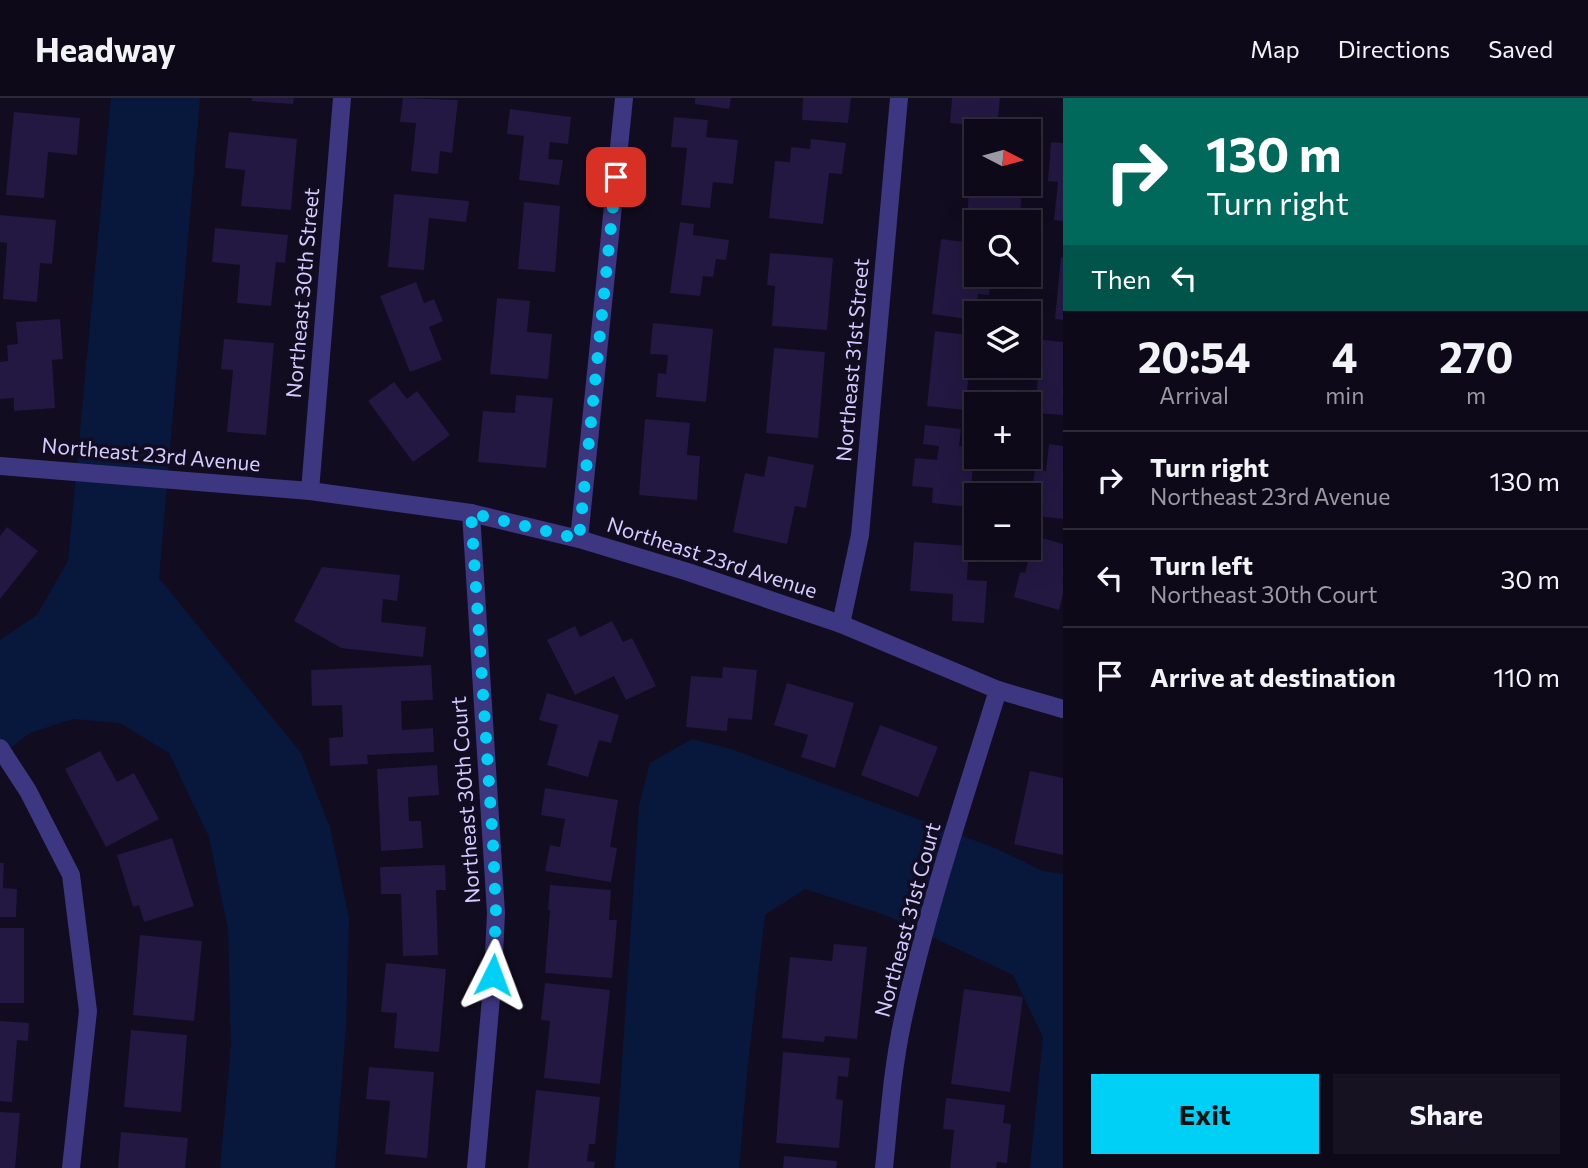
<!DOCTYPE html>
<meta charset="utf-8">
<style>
body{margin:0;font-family:Commissioner,sans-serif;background:#161221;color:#f1f3f6;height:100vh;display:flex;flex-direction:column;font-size:26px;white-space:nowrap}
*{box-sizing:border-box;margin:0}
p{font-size:23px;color:#9a9aa2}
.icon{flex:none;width:38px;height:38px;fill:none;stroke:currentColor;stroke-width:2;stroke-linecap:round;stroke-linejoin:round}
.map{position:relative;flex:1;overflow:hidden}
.side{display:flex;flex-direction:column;background:#0d0918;width:525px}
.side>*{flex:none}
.hud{background:#00695c;color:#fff;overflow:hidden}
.needle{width:46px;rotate:96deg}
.controls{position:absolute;left:964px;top:21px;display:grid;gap:14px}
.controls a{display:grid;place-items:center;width:77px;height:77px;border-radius:0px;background:#0d0918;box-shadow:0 7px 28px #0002,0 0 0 2px #2d2a37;font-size:35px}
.pin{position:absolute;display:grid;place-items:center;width:60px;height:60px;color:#fff;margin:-30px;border-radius:14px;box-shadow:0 4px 10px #0006}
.me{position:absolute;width:77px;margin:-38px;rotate:3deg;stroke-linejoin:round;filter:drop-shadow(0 0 5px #0008)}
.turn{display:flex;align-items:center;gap:24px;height:147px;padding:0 28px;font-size:32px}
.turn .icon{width:91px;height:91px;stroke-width:2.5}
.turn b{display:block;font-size:49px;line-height:60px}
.then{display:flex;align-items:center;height:66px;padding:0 28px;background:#0003;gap:14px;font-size:26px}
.eta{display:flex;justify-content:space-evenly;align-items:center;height:119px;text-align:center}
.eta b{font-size:42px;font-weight:700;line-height:49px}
.action{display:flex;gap:14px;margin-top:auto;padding:14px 28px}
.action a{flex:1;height:80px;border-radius:0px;background:#00cff6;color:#111;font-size:28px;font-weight:700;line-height:80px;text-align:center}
.action a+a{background:#161221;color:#f1f3f6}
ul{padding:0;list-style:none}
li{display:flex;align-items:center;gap:21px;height:98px;padding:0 28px;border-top:2px solid #2d2a37}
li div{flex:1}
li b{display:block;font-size:26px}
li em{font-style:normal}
header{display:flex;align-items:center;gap:42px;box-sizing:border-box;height:98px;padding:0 35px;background:#0d0918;border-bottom:2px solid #2d2a37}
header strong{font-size:33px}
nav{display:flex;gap:38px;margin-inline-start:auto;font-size:24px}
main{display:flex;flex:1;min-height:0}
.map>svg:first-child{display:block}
</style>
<header>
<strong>Headway</strong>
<nav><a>Map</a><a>Directions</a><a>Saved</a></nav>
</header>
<main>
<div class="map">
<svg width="1063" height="1070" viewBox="0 0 1063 1070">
<rect width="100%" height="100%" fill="#110c20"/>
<path fill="#08183d" d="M111 0H200L159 480 301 655 330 730 349 820 346 929 335 1070H220L231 947 228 831 209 739 169 655 120 625 73 621 30 635 0 658V542L37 517 68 463Z
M692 641 734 652 995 750 1043 773 1063 776V1070H1030L1043 939 1013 877 885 817 805 791 765 817 748 966 739 1070H615L639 707 650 665Z"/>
<path fill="#221841" d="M252 0H294L293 6 252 3Z
M403 0 458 2 452 55 440 53 438 76 411 73 416 25 400 24Z
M695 0H731L729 11 695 6Z
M803 0H851L848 25 802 22Z
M952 0H1000L997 29 950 25Z
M510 11 571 19 568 46 550 44 548 61 563 62 559 87 519 82 524 38 507 36Z
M14 14 80 20 77 57 48 54 44 100 6 97Z
M674 19 708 22 706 39 738 42 733 86 713 84 710 110 681 107 687 50 671 49Z
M229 34 297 41 291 112 241 108 245 72 225 70Z
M811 41 846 45 842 76 829 75 823 126 769 120 775 63 790 64 791 49 810 51Z
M1051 44 1063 45V123L1054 122 1058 84 1048 83Z
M971 61H976V86H1022L1020 124 967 123Z
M394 96 469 103 466 124 429 120 424 172 388 169Z
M524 104 560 108 555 174 518 171Z
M0 117 56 122 52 166 40 165 37 204 3 201 7 145 0 144Z
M680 124 694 126 693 137 729 142 726 162 716 161 713 179 703 178 700 198 670 195Z
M215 130 288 137 285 165 276 164 271 208 237 205 240 167 212 164Z
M941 141 972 145 969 168 976 169V177H991L989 197 978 196 974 222 932 216Z
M770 155 833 160 827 232 772 228 775 188 767 187Z
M1061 159 1063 160V222L1055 221Z
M416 184 424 205 434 201 443 223 429 229 442 262 410 274 380 198Z
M497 200 530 203 527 234 552 236 548 281 490 276Z
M60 221 63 261 52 262 55 310 14 313V300L0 301V264L8 263 7 247 18 246 16 224Z
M653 225 713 231 706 304 656 299 658 275 666 276 668 257 650 256Z
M935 233 976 238V268H1006L1005 277 969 274 965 312 927 308Z
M224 241 274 245 266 337 227 334 233 272 221 271Z
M1034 241 1063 244V317L1035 315 1039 267 1032 266Z
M774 250 825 254 818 340 766 335Z
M394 284 407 301 417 293 450 337 413 364 368 303Z
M516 297 553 300 546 370 478 364 483 313 515 315Z
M645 321 690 325 687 357 700 358 697 402 639 397Z
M925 327 961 331 959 348 975 349 969 409 932 405 933 390 912 388 915 360 937 362 939 348 923 346Z
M1049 346 1063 348V421L1029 417 1035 371 1046 373Z
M768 358 814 367 806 410 795 408 787 446 733 434 745 375 764 379Z
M7 429 38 453 0 501V438Z
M1035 438 1063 446V496L1059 512 1014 499 1020 474 1025 475Z
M914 444 969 448 967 482 987 483 984 525 952 523 953 496 910 493Z
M322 469 400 477 397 503 383 501 381 524 426 529 423 559 341 550 294 523Z
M612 523 623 544 632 540 656 588 626 602 614 578 575 597 547 542 575 528 580 539Z
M431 567 433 602 401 603 402 632 433 630 434 654 367 657 368 666 330 668 329 640 343 639 342 607 312 608 311 572Z
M723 569 757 572 752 622 728 620 727 633 686 629 691 578 722 580Z
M787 585 854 605 835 670 801 659 808 637 774 627Z
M547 595 619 617 611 645 599 642 588 679 547 667 558 627 539 622Z
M880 627 938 649 918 699 861 677Z
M100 653 117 684 134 675 159 721 106 749 65 671Z
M437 667 439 697 408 699 409 723H421L423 750 381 753 377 671Z
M1030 673 1063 680V757L1014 746Z
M545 690 618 702 610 749 617 750 611 784 545 773 550 747 560 749 565 721 541 717Z
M172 740 194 808 144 824 139 807 133 809 117 757Z
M0 765H4L3 790 17 791 16 819H0Z
M445 767 446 792H436L438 857 403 858 401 796H381L380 769Z
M550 787 611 792 609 822H617L612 880 545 875 550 812H548Z
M0 830H24V905H0Z
M140 837 202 843 194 923 133 917Z
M834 846 867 849 857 941 825 938 824 944 782 940 790 859 832 863Z
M386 865 446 871 439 954 394 950 397 915 381 914Z
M545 885 610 892 600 986 544 980 550 923 541 922Z
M964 891 1023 899 1010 994 951 986Z
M0 923 29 925 28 943 17 942 12 1004 0 1003Z
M131 932 187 937 181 1014 124 1009Z
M783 954 850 960 848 979 838 978 836 1001 843 1002 839 1050 776 1045Z
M369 969 434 974 427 1060 385 1056 390 1003 366 1001Z
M536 992 600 999 595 1046H589L587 1063 595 1064 594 1070H528Z
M946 1000 1005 1007 1003 1025 1011 1026 1007 1065 997 1064 996 1070H950L954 1032 943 1031Z
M0 1014 20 1015 15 1070H0Z
M121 1034 188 1040 185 1070H118Z
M784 1058 837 1063 836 1070H783Z"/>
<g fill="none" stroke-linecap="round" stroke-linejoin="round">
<path stroke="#3d3680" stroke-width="18" d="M310 393 342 0
M471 415 496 815 493 877 476 1070
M579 441 624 0
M841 526 860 437 899 0
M0 650 28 693 71 777 88 913 71 1070
M884 1070C889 1022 892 974 902 926 926 813 964 702 998 592"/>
<path stroke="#3d3680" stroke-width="18" d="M0 368 310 393 471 415 579 441 688 474 841 526 998 592 1063 611"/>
</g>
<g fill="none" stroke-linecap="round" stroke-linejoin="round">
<path stroke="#00cff6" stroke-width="12" stroke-dasharray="0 21.6" d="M493 877 496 815 493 746 471 415 579 441 616 79"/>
</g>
<g text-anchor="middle" stroke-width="7" stroke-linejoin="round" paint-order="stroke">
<g font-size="21" fill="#d4cbff" stroke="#110c20">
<text transform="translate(303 195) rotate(-85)" y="7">Northeast 30th Street</text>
<text transform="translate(853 262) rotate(-85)" y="7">Northeast 31st Street</text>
<text transform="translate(151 357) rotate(5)" y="7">Northeast 23rd Avenue</text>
<text transform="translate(712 460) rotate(18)" y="7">Northeast 23rd Avenue</text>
<text transform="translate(466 702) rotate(-94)" y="7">Northeast 30th Court</text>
<text transform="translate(908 822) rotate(-75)" y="7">Northeast 31st Court</text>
</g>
</g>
</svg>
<div class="controls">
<a><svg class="needle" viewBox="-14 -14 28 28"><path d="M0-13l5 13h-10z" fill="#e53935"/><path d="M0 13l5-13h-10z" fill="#9a9aa2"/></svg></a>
<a><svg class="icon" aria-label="search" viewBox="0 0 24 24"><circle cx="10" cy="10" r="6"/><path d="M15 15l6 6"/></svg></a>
<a><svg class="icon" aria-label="layers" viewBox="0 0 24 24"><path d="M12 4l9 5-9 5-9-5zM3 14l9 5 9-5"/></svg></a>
<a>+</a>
<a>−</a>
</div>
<div class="pin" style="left:616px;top:79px;background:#d93025"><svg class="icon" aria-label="arrive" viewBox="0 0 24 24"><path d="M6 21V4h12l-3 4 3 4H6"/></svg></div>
<svg class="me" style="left:493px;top:877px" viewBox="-20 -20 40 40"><path d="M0-17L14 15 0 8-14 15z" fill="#00cff6" stroke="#fff" stroke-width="4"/></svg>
</div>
<section class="side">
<div class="hud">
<div class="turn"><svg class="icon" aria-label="right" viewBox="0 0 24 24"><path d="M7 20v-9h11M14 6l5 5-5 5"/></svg><div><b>130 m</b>Turn right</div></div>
<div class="then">Then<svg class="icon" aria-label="left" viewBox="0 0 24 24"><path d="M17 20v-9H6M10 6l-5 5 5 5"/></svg></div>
</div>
<div class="eta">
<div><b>20:54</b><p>Arrival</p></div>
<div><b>4</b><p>min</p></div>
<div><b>270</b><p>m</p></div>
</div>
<ul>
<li><svg class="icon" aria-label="right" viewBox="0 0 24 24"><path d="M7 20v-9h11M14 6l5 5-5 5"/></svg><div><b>Turn right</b><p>Northeast 23rd Avenue</p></div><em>130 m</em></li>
<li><svg class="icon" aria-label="left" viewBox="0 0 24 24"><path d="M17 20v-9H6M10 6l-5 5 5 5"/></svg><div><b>Turn left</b><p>Northeast 30th Court</p></div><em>30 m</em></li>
<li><svg class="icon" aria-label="arrive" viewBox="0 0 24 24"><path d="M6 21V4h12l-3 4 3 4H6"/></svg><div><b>Arrive at destination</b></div><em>110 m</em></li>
</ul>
<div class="action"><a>Exit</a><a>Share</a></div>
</section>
</main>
